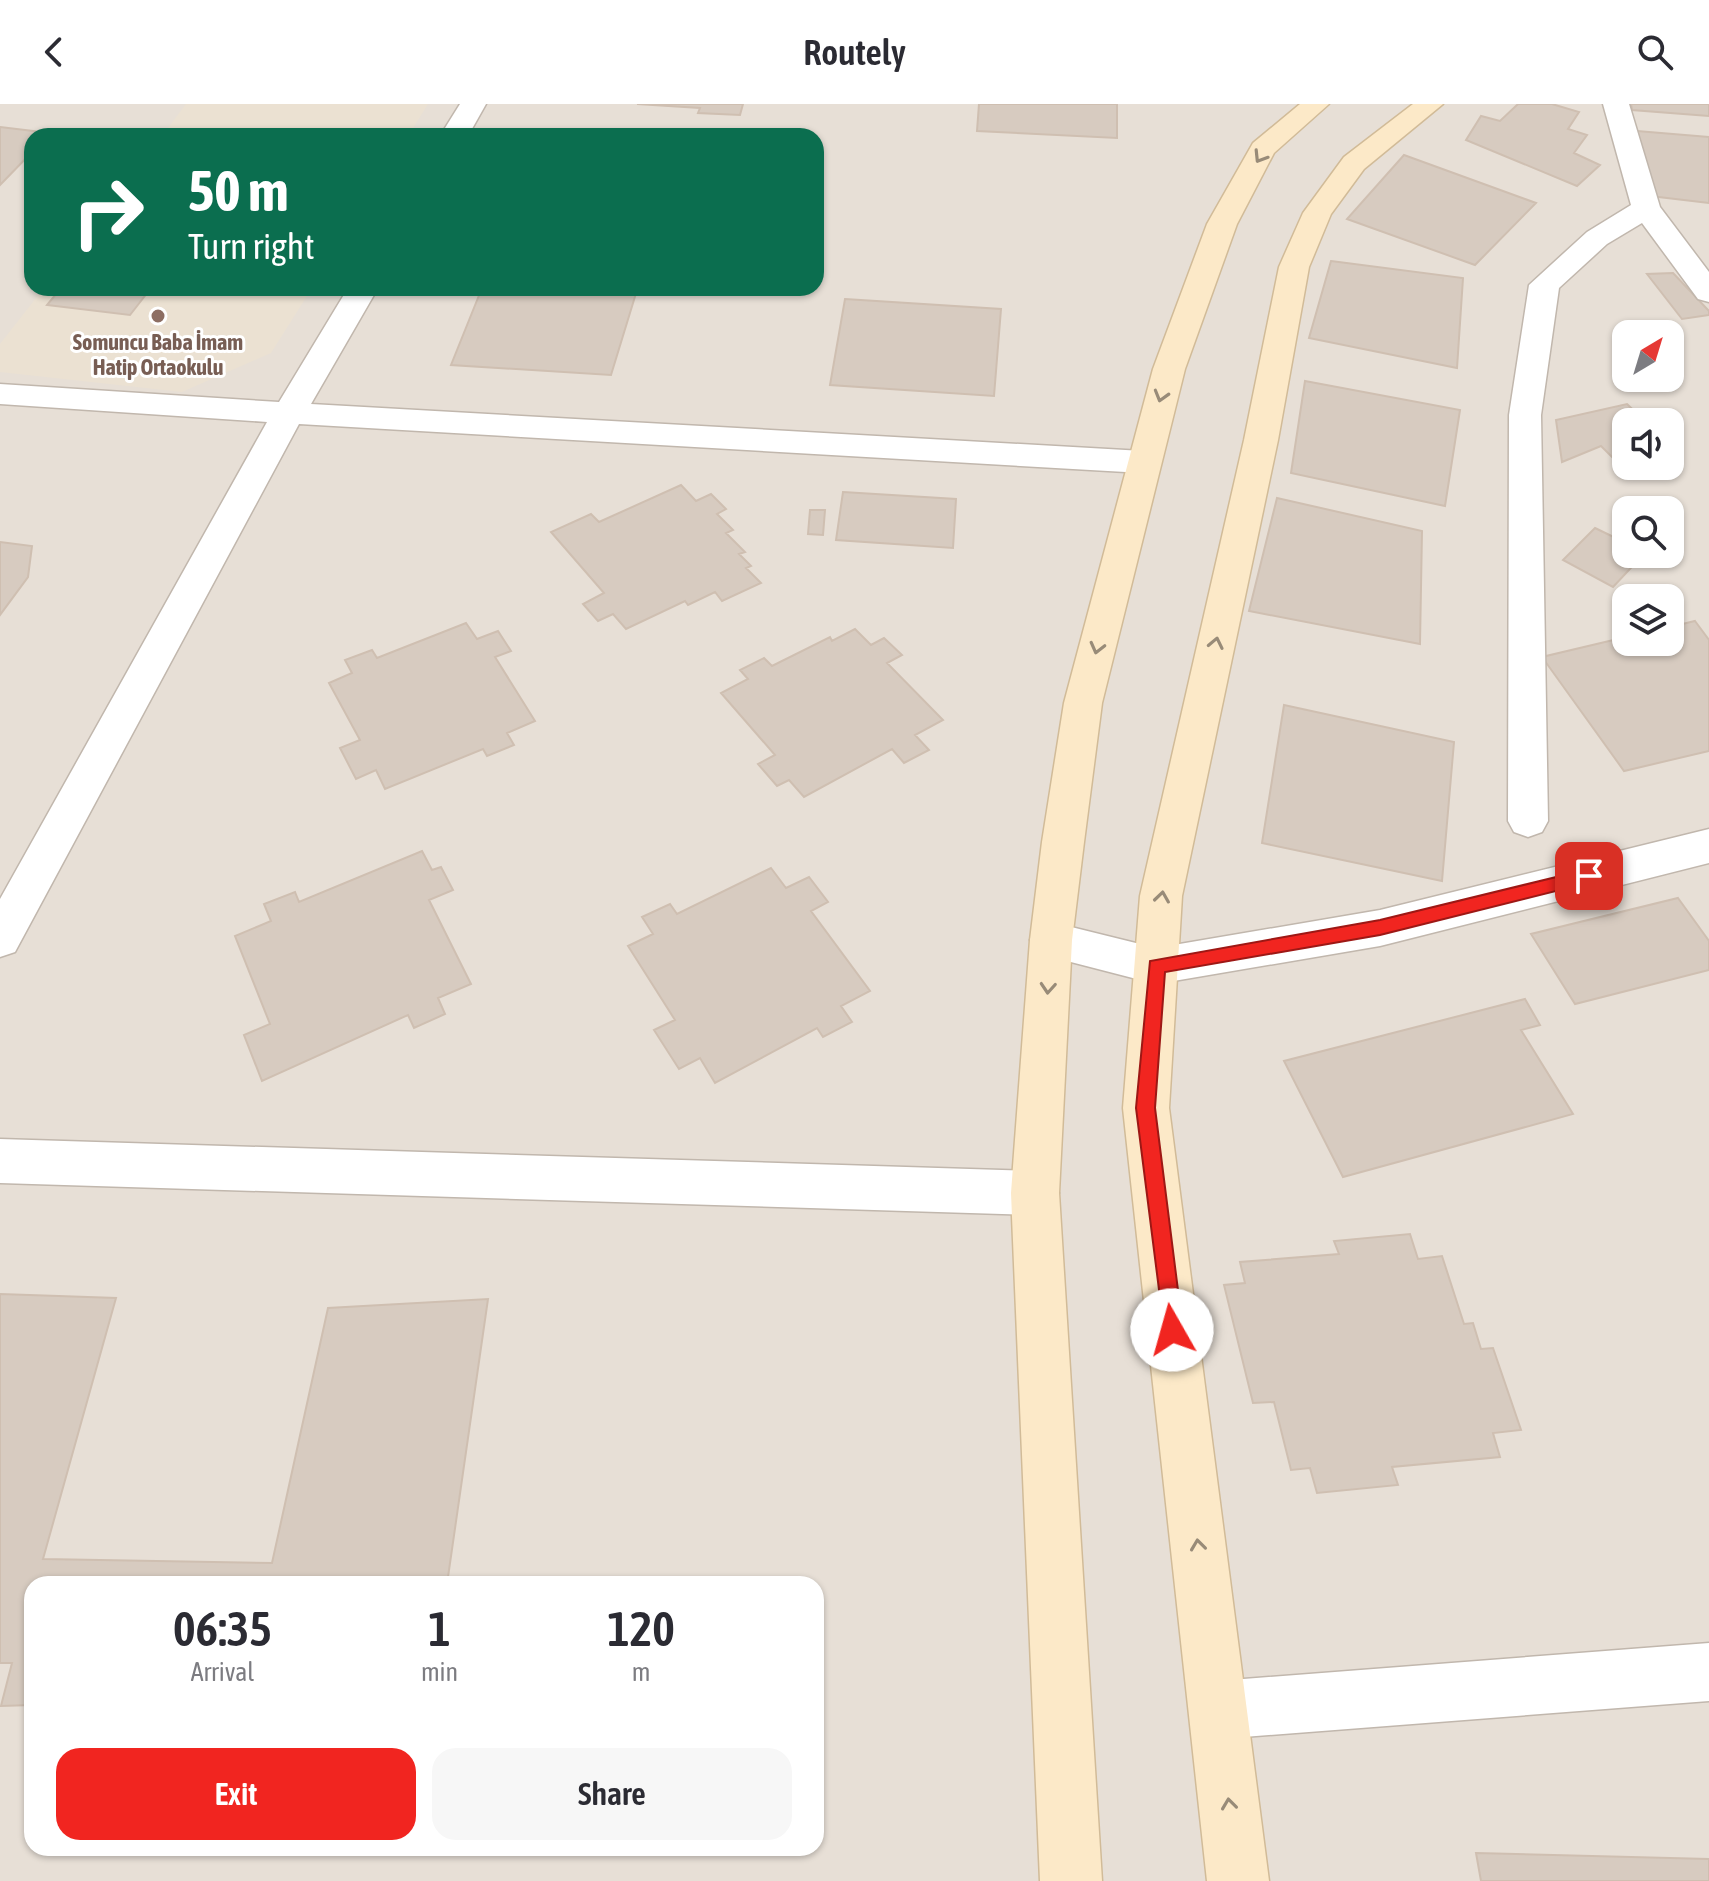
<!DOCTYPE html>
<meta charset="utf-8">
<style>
body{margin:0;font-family:"Asap Condensed",sans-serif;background:#f7f7f7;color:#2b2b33;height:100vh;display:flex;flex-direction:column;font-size:30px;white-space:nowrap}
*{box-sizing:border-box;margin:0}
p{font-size:26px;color:#7c7c81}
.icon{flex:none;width:44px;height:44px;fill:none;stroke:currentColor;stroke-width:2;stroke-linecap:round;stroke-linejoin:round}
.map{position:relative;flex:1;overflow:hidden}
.panel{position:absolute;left:24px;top:1472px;width:800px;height:280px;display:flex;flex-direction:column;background:#fff;border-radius:24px;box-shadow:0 2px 6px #0004}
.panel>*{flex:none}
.banner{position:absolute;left:24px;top:24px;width:800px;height:168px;border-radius:24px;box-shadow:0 2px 6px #0004;background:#0b6e4f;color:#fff;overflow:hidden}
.needle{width:52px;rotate:38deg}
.controls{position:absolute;left:1612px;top:216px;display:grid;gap:16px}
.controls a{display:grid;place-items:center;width:72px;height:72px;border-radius:16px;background:#fff;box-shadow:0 2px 6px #0004;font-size:40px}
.pin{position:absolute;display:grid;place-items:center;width:68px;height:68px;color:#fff;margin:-34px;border-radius:16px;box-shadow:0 4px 12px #0006}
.me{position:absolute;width:88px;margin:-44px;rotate:353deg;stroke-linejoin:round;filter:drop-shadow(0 0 6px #0008)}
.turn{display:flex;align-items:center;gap:28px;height:168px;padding:0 32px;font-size:36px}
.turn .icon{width:104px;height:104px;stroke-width:2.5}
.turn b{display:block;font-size:56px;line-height:68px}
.eta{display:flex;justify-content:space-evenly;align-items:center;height:136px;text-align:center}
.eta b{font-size:48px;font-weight:600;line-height:56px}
.button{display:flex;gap:16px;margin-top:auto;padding:16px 32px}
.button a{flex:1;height:92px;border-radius:24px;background:#f12520;color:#fff;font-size:32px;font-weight:600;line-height:92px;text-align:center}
.button a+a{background:#f7f7f7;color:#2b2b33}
header{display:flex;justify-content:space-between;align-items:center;height:104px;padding:0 32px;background:#fff;font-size:36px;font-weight:600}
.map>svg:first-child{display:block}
</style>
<header><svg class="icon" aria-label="back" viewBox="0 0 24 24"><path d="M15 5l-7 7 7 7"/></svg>Routely<svg class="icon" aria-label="search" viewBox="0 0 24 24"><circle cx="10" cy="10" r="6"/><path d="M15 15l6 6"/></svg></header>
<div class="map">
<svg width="1709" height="1777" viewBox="0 0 1709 1777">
<rect width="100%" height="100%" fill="#f3eee7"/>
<path fill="#e7dfd6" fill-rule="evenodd" d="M0 0H1709V1777H0ZM32 32H816V184H32ZM1626 230H1670V274H1626ZM1626 318H1670V362H1626ZM1626 406H1670V450H1626ZM1626 494H1670V538H1626ZM32 1480H816V1744H32Z"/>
<path fill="#ebe1d2" d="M186 0H428L408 32H162Z
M44 184H312L271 249 182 288 0 268V240Z"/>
<path fill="#d7cbc0" stroke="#cfbfb1" stroke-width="2" d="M637 0H743L740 11 698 9 700 4Z
M979 0H1117V34L977 27Z
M1518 0H1552L1579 8 1568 25 1587 31 1574 49 1600 61 1577 82 1466 36 1481 12 1500 17Z
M1631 0H1709V12L1632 6Z
M0 23 50 29 47 32H32V48L0 81Z
M1625 26 1709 33V99L1642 91Z
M1404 51 1536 99 1475 161 1347 115Z
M1331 157 1463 174 1457 264 1309 234Z
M1673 169 1709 207V211L1682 215 1647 170Z
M61 184H151L130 211 47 201Z
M482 184 637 186 611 271 451 261Z
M845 195 1001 205 994 292 830 281Z
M1305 277 1460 306 1445 402 1291 369Z
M1627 300 1646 318H1626V361L1621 362 1601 342 1562 358 1556 316Z
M681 381 696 397 711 390 726 405 717 410 733 426 726 429 745 448 739 450 751 462 746 464 761 479 722 497 715 488 688 501 685 497 626 525 613 510 598 517 583 500 604 489 551 428 591 410 599 418Z
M843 388 956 395 953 444 836 436Z
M1277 394 1422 427 1420 540 1249 507Z
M810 406H825L823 431 808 430Z
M1595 424 1626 439V450H1644L1613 483 1563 456Z
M0 438 32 442 28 473 0 511Z
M1695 517 1709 536V647L1624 667 1542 553 1626 533V538H1670V523Z
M466 519 477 535 498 527 511 547 495 553 535 617 507 629 514 641 487 652 483 645 385 685 376 666 356 675 340 644 360 636 329 579 352 569 345 556 372 546 377 554Z
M855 525 871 541 884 534 902 551 887 559 943 616 915 631 929 646 904 659 892 645 804 693 789 676 777 682 758 660 775 651 721 589 748 575 740 566 764 554 772 562 830 533 832 537Z
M1284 601 1454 638 1442 777 1262 739Z
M422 747 432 766 441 763 453 786 429 796 471 880 438 894 445 910 414 924 408 911 262 977 244 931 270 920 235 832 271 817 264 800 295 788 299 798Z
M771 764 786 784 809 773 828 798 811 807 870 887 841 902 852 918 823 933 817 924 715 979 700 954 679 965 654 926 675 916 628 842 653 830 642 813 670 800 677 810Z
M1678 794 1709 837V866L1575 900 1531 830Z
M1525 895 1540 921 1521 926 1573 1010 1343 1073 1284 957Z
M1410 1130 1418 1155 1442 1152 1464 1220 1473 1219 1481 1245 1493 1244 1521 1326 1493 1329 1500 1353 1392 1363 1398 1381 1317 1389 1310 1364 1291 1366 1274 1298 1253 1299 1224 1181 1245 1179 1240 1158 1339 1150 1334 1137Z
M0 1190 116 1194 43 1455 272 1459 328 1204 488 1195 447 1480H32V1601L1 1602 12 1559H0Z
M1476 1749 1709 1755V1777H1481Z"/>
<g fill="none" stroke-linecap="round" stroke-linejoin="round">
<g stroke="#c1b7ad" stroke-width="3">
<path id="minor" d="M460 0H486L468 32H440Z
M1603 0H1629L1660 103 1709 168V198L1698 195 1642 119 1607 140 1559 184 1541 311 1548 717 1542 728 1528 733 1514 728 1508 717 1509 311 1529 181 1587 128 1631 101Z
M348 184H378L311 300 1143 347 1155 350 1160 358 1155 366 1143 369 299 320 15 848 0 853V795L267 318 0 300V280L279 298Z
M1709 725V759L1380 842 1156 880 1036 849 1030 836 1036 823 1051 818 1156 844 1380 806Z
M0 1035 1035 1067 1052 1073 1059 1089 1052 1105 1035 1111 0 1079Z
M1709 1539V1597L1218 1635 1198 1626 1189 1606 1198 1586 1218 1577Z"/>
</g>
<g stroke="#d1bb98" stroke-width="3">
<path id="secondary" d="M1300 0H1329L1274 49 1237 120 1185 265 1102 599 1084 738 1072 836 1059 1089 1102 1777H1040L1011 1089 1030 836 1042 738 1064 599 1153 265 1207 120 1253 39Z
M1413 0H1443L1364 65 1331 110 1309 163 1278 336 1182 792 1169 1004 1269 1777H1207L1123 1004 1140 792 1244 336 1279 163 1303 109 1344 53Z"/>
</g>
<use href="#minor" fill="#fff" fill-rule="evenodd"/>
<use href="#secondary" fill="#fce9c8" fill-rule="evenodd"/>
</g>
<defs><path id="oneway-chevron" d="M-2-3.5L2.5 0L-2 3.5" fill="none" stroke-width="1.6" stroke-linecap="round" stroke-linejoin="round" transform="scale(2)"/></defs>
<g stroke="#988b78">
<use href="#oneway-chevron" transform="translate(1260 53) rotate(122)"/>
<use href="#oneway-chevron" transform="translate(1161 292) rotate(106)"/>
<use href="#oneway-chevron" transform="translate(1216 539) rotate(-78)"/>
<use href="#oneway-chevron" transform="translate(1097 544) rotate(104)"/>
<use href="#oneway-chevron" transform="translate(1162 793) rotate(-82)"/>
<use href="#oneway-chevron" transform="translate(1048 884) rotate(94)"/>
<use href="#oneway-chevron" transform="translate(1198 1441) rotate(-97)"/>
<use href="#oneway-chevron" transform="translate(1229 1700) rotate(-97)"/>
</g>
<path fill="#f12520" stroke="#9d1815" stroke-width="2" d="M1589 765 1596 767 1598 772 1596 777 1380 831 1165 868 1155 1004 1183 1226 1180 1233 1172 1236 1165 1233 1136 1004 1150 857 1380 816Z"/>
<circle fill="#8d6e63" stroke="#fff" stroke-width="3" cx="158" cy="212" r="8"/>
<g text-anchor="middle" stroke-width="6" stroke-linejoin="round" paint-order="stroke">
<g font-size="22" font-weight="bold" fill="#785e54" stroke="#fff">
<text x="158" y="246">Somuncu Baba İmam<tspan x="158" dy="25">Hatip Ortaokulu</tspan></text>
</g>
</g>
</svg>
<div class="controls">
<a><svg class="needle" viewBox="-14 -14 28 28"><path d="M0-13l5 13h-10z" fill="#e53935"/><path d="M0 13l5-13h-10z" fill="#7c7c81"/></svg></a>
<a><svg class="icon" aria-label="sound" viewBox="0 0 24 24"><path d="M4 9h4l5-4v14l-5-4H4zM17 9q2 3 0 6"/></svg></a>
<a><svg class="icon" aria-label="search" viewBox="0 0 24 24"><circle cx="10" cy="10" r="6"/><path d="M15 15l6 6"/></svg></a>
<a><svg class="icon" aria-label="layers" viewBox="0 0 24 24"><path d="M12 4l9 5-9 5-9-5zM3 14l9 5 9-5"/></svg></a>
</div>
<div class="pin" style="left:1589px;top:772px;background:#d93025"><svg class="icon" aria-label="arrive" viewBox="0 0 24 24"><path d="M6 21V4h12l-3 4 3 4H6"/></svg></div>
<svg class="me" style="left:1172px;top:1226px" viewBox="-20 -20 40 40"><circle r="19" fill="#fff"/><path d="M0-13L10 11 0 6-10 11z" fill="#f12520"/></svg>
<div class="banner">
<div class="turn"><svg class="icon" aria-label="right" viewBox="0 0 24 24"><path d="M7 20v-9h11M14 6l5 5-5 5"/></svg><div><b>50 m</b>Turn right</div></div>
</div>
<section class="panel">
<div class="eta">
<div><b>06:35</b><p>Arrival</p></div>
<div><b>1</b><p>min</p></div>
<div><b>120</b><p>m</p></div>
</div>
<div class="button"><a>Exit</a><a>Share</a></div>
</section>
</div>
